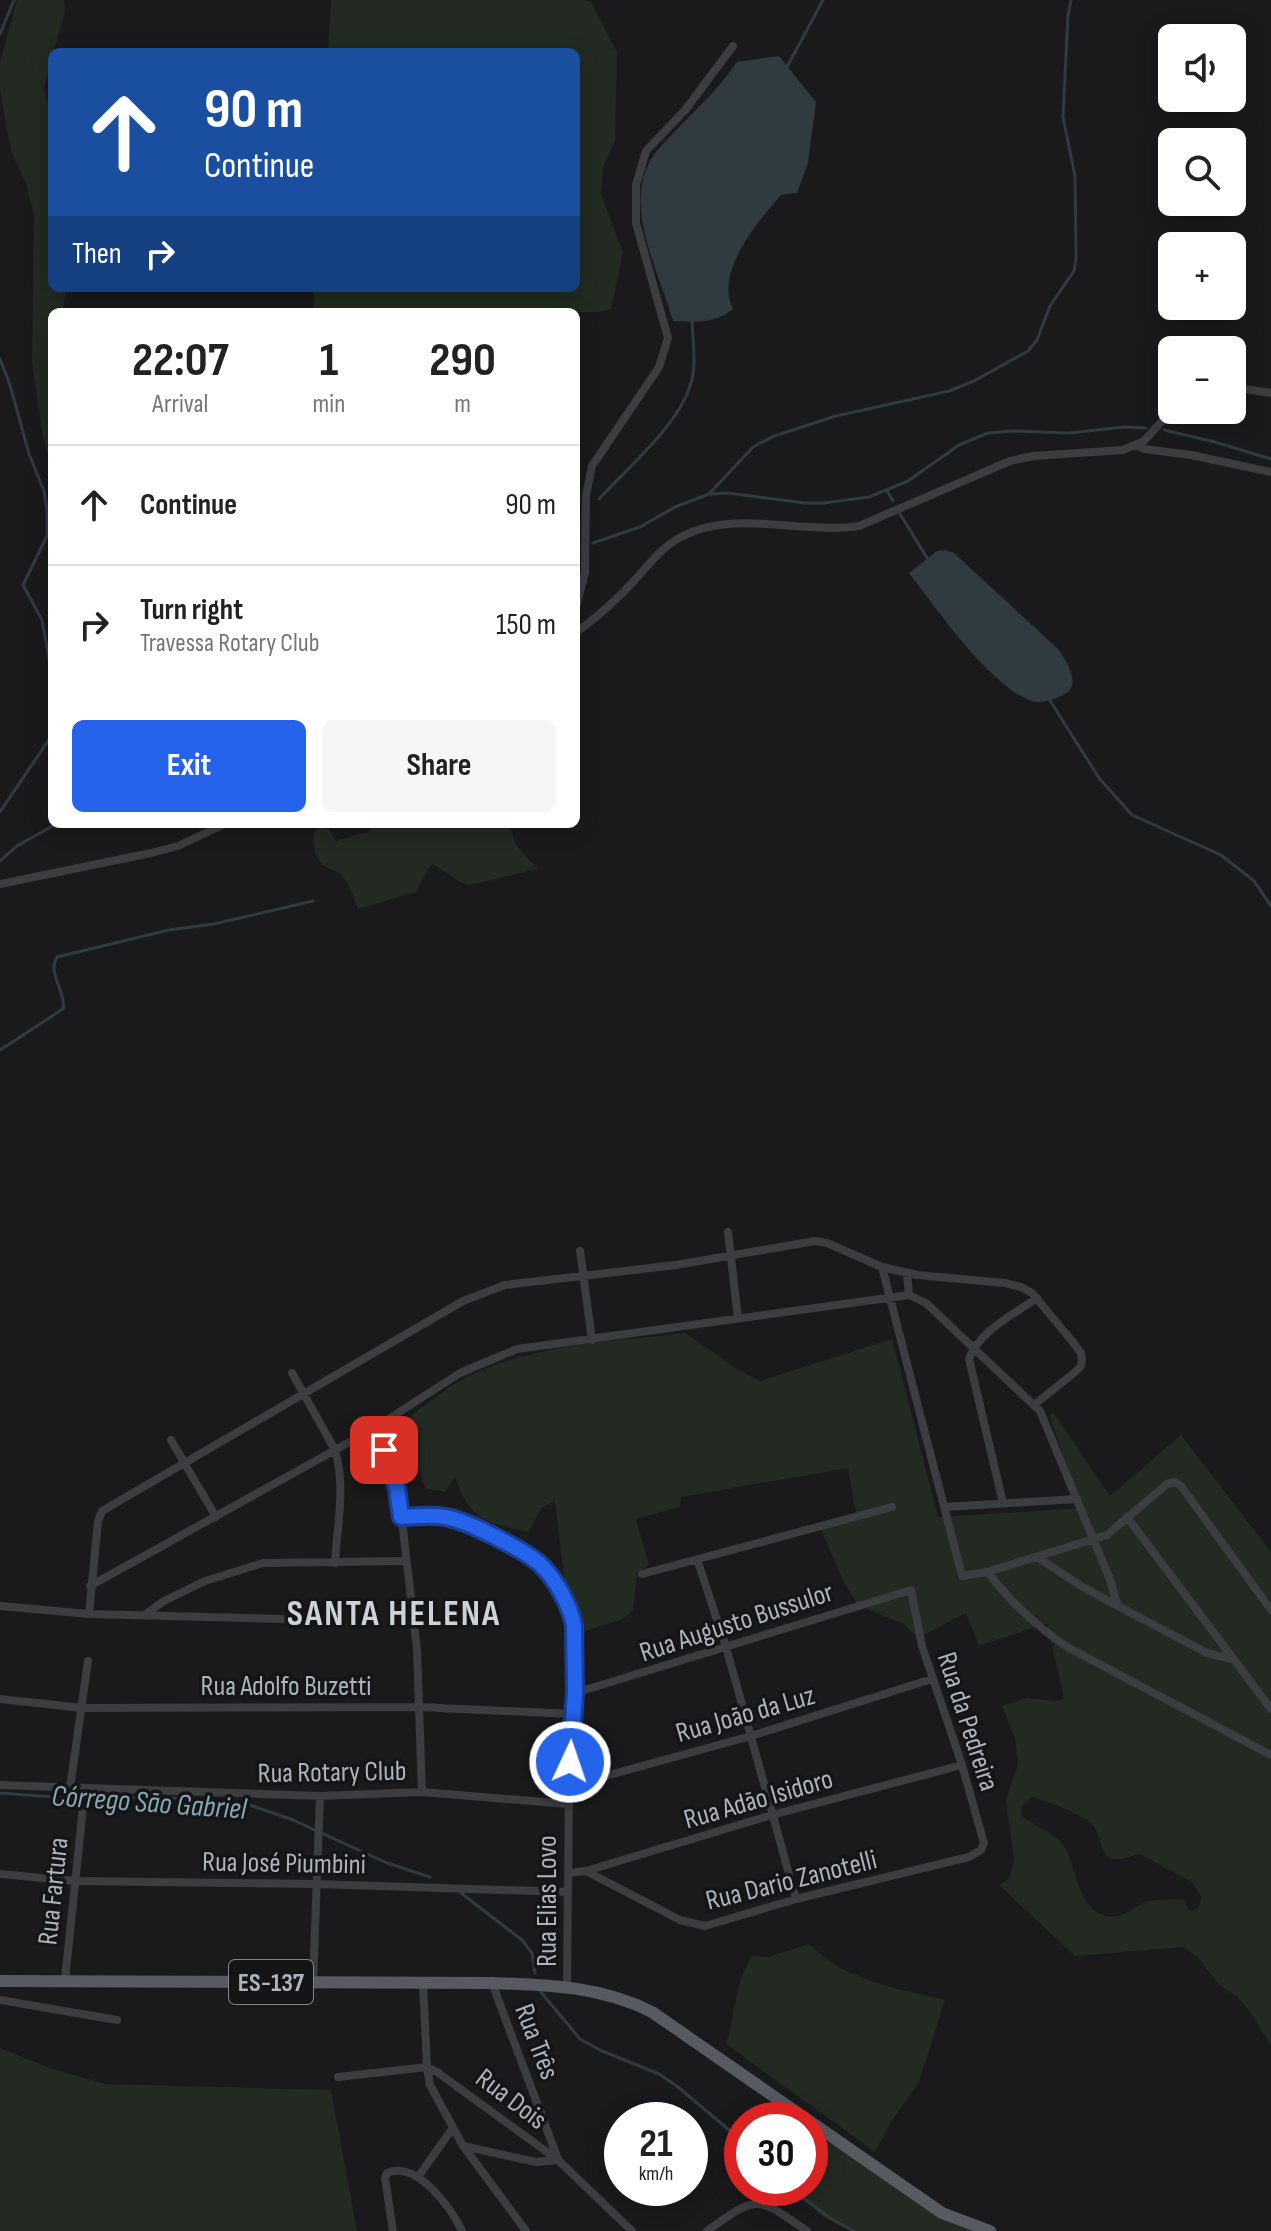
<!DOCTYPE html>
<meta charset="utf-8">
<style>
body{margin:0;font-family:"Sofia Sans Condensed",sans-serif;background:#f6f6f6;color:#222;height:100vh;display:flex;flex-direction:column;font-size:30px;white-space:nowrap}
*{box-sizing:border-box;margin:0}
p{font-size:26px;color:#767676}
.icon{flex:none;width:44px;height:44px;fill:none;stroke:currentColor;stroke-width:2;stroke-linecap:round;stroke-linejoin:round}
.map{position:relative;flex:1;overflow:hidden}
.side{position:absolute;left:48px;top:308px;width:532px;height:520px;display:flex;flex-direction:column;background:#fff;border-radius:12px;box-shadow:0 4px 20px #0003}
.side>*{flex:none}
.banner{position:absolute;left:48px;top:48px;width:532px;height:244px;border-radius:12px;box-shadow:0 4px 20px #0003;background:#1a4fa0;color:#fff;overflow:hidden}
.fabs{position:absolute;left:1158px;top:24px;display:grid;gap:16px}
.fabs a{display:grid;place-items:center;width:88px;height:88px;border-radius:12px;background:#fff;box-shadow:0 4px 20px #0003;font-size:40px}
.speed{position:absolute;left:604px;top:2102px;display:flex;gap:16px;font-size:40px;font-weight:700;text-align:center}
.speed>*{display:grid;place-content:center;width:104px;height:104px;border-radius:50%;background:#fff;box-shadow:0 4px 20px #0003;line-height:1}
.speed small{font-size:20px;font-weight:400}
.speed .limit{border:12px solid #d22;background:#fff;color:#111}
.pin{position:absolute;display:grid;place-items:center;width:68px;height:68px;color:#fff;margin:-34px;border-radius:16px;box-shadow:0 4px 12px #0006}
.me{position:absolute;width:88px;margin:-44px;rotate:3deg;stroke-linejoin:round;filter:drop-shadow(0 0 6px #0008)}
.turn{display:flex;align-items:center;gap:28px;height:168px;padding:0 24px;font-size:36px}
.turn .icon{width:104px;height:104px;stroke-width:2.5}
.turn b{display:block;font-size:56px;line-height:68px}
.then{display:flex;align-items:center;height:76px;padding:0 24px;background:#0003;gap:16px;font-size:30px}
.eta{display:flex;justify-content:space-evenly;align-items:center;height:136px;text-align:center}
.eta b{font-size:48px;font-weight:700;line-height:56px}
.button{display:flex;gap:16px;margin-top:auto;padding:16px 24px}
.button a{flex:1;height:92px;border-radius:12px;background:#2563eb;color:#fff;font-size:32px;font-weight:700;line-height:92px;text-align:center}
.button a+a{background:#f6f6f6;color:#222}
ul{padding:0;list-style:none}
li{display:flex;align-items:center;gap:24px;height:120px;padding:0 24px;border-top:2px solid #e0e0e0}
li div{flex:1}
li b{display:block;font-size:30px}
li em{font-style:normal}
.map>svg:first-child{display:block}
</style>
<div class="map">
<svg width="1271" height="2231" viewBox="0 0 1271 2231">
<rect width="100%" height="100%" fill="#1a1a1c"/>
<path fill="#222a22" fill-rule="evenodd" d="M17 0H64L65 11 44 88 52 120V288H66L63 312H52V468L42 433 32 362 34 215 26 184 11 151 0 91V63Z
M331 0H582L591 2 617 52 615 140 603 168 601 193 623 253 611 309 600 312H314V288H576V52H328Z
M377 824H509L516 845 538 869 470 885 460 882 433 864 428 869 416 892 358 909C354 897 349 883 340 874 336 870 328 869 323 865 314 856 311 840 316 829L323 827 329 830 336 841 368 832Z
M685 1333 737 1369 760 1381 892 1339 938 1517 1082 1508 1049 1415 1053 1412 1110 1496 1181 1435 1271 1552V2046L1251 2013 1238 1997 1219 1985 1198 1957 1183 1947 1075 1956 999 1885 1009 1879 1014 1860 1006 1800 1018 1764 1015 1738 1002 1706 1027 1698 1055 1701 1064 1699 1047 1623 979 1646 966 1613 918 1638 904 1624 859 1606 844 1583 821 1529 857 1520 848 1468 681 1497 680 1507 636 1519 649 1565 637 1573 633 1611 622 1619 571 1636 555 1501 541 1508 529 1532C486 1523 470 1521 455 1477L445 1492 425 1488 413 1453 397 1431 404 1421C426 1405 450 1384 475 1373 541 1344 614 1341 685 1333ZM1031 1797C1046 1801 1079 1813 1091 1823 1103 1834 1098 1863 1121 1859 1127 1858 1134 1855 1140 1854L1193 1883 1201 1897 1199 1907 1193 1911 1188 1909 1184 1900C1173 1899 1156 1899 1146 1902 1132 1907 1122 1920 1106 1916 1075 1909 1078 1863 1062 1844 1052 1831 1034 1825 1021 1816L1022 1806Z
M809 1944C846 1981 896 1988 945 2000L919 2082 891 2122 875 2152 726 2044C736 2013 734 1984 752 1956L768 1957Z
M0 2048 47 2067 105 2084 331 2090 357 2231H0Z
M833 2140 924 2204 989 2231H852L820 2215 798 2188H810V2164Z"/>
<path fill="#303b40" d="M779 56 816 102 808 163 797 193 781 195C758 221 714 273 733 309 714 324 696 322 673 321 658 267 615 194 662 145 688 117 715 94 737 62Z
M945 550 954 553 1058 649C1064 657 1077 677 1071 688 1067 696 1047 702 1038 702 1029 702 1017 694 1010 689 970 658 940 613 909 573L937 551Z"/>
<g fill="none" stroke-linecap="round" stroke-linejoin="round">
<path stroke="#303b40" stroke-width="3" d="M0 34 14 0
M787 67 823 0
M0 359 10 385 29 454 44 491 47 509V536L23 585 42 620 52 676
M1164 430 1215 442 1271 459
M887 491 893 501
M709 494 753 447 774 436 836 416 949 391 974 381 1028 351 1037 340 1050 306 1074 271 1076 258 1075 176 1063 117 1068 15 1071 0
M599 499C629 466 686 420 693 374 696 356 692 336 692 317
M900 514 929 561
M593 543 640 527 675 507 709 494 728 493 805 503H824L869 497 908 481 959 445 988 433 1014 431 1068 433 1125 427 1146 428
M1049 699 1099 778 1132 815 1221 855 1254 881 1271 906
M0 812 52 735
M0 861 17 846 56 824
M0 1050 63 1009C66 991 47 973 57 957L169 930 214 924 313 901
M0 1793 53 1797 173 1798 250 1805 293 1820 387 1863 430 1877
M461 1893 522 1940 532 1953 535 1973
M540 1991 580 2039 600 2050 659 2074 678 2087 742 2141
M790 2188 831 2219 854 2231"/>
<path stroke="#3b3d41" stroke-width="8" d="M1232 387 1271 393
M1136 445 1144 449 1191 455 1271 472
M576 607 585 573 586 495 592 466 659 367 668 338 636 223V185L646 151 686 109 733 46
M576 632C597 618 614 602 632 583 647 567 661 547 681 537 735 508 802 535 859 526L1010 461 1033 456 1123 450 1144 441 1172 410
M0 884 151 853 178 846 225 824
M728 1232 738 1318
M580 1251 592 1340
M882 1267 962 1576 987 1572C1011 1602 1036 1627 1069 1648L1271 1755
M907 1273 909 1295
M292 1373 335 1450C346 1485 337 1527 335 1563
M373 1429 392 1469 400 1504 417 1649 422 1792
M171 1440 216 1517
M1003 1503 969 1359C979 1331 1013 1315 1037 1298
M945 1507 1077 1499
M401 1517H450L466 1523 527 1555 540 1563 548 1573 572 1615 575 1693 569 1786 567 1987
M1127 1517 1271 1709
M697 1559 726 1647 796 1899
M987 1572 1107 1535 1167 1484 1175 1482 1181 1486 1271 1610
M642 1574 892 1507
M90 1586 373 1429 460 1373 517 1349 909 1295 926 1303 1040 1411 1109 1577 1118 1606 1081 1586 1037 1557
M0 1606 89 1614 282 1619
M1118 1606 1207 1653 1232 1659
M89 1614 98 1521 102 1511 463 1301 505 1285 676 1265 815 1241 827 1243 882 1267 917 1275 1005 1283 1021 1287 1032 1293 1072 1341 1081 1353 1082 1360 1081 1366 1074 1373 1034 1405
M146 1614 164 1601 205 1581 263 1563 405 1561
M575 1693 911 1590 922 1646 962 1765 984 1843 981 1850 969 1857 796 1899 705 1926 680 1920 586 1871
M0 1699 83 1708 418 1707 573 1714
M0 1785 320 1796 422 1792 568 1804
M569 1786 751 1736 932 1679
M70 1788 88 1661
M568 1873 586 1871 772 1815 962 1765
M0 1874 74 1881 316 1884 567 1892
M65 1980 83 1807
M313 1983 320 1796
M423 1983 427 2067 430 2085 463 2146 536 2162 558 2160
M492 1983 558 2159
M0 2000 117 2020
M338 2077 427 2067 437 2072 558 2160 632 2231
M464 2147 526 2231
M418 2177 452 2129
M393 2231 385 2178 387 2173C417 2160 451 2208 462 2231
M707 2231C758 2194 757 2196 807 2231"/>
<path stroke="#575a60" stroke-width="12" d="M0 1981 492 1983C548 1985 601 1986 652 2012L942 2213 990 2231"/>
</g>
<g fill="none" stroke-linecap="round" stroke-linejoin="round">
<g stroke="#184099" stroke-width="20">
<path id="route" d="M384 1450 397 1489 401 1517C415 1517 431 1514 445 1517 466 1520 524 1550 540 1564 555 1578 570 1605 574 1625L575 1693 570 1762"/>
</g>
<use href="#route" stroke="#2563eb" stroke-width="14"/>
</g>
<g text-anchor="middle" stroke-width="7" stroke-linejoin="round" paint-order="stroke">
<rect fill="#151517" stroke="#7f848a" stroke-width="2" x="229" y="1960" width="84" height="44" rx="6"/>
<g font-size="26" font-weight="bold" fill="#adb3bb">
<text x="271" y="1991">ES-137</text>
</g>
<g font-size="28" fill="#adb3bb" stroke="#151517">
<text transform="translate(736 1621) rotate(-18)" y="10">Rua Augusto Bussulor</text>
<text x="286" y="1695">Rua Adolfo Buzetti</text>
<text transform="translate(745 1713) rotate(-16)" y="10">Rua João da Luz</text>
<text transform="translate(969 1721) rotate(72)" y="10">Rua da Pedreira</text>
<text transform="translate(332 1771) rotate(-1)" y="10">Rua Rotary Club</text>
<text transform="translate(758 1798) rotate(-16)" y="10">Rua Adão Isidoro</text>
<text transform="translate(284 1862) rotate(1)" y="10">Rua José Piumbini</text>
<text transform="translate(791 1879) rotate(-14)" y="10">Rua Dario Zanotelli</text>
<text transform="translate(52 1891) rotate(-84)" y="10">Rua Fartura</text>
<text transform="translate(546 1901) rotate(-90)" y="10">Rua Elias Lovo</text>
<text transform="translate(538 2041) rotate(69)" y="10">Rua Três</text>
<text transform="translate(512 2098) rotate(37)" y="10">Rua Dois</text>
</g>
<g font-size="30" font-style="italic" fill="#85a6b4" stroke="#151517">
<text transform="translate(149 1802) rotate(4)" y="10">Córrego São Gabriel</text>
</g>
<g font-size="36" font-weight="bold" letter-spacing="2" fill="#cdd2d7" stroke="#151517">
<text x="394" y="1625">SANTA HELENA</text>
</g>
</g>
</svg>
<div class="fabs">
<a><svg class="icon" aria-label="sound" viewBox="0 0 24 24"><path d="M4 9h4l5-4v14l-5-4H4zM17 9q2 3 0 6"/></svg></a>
<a><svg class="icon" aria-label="search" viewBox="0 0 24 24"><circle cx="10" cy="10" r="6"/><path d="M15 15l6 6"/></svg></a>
<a>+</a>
<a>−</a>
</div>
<div class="speed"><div>21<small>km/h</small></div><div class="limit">30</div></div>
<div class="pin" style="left:384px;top:1450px;background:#d93025"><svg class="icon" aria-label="arrive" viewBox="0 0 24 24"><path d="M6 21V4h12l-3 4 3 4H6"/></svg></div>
<svg class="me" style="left:570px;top:1762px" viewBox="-20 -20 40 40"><circle r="17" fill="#2563eb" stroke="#fff" stroke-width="3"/><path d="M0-11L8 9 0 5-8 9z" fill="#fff"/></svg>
<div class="banner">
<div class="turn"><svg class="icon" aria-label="ahead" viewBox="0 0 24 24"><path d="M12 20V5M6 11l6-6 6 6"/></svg><div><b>90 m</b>Continue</div></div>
<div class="then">Then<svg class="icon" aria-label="right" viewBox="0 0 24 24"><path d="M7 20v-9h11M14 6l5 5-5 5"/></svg></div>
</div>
<section class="side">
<div class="eta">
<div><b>22:07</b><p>Arrival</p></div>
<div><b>1</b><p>min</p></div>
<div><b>290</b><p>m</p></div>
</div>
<ul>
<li><svg class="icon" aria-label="ahead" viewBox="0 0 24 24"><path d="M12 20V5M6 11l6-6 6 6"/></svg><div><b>Continue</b></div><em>90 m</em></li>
<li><svg class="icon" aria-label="right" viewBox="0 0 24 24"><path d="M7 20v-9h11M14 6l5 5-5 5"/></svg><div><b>Turn right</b><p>Travessa Rotary Club</p></div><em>150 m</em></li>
</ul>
<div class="button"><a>Exit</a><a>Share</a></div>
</section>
</div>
